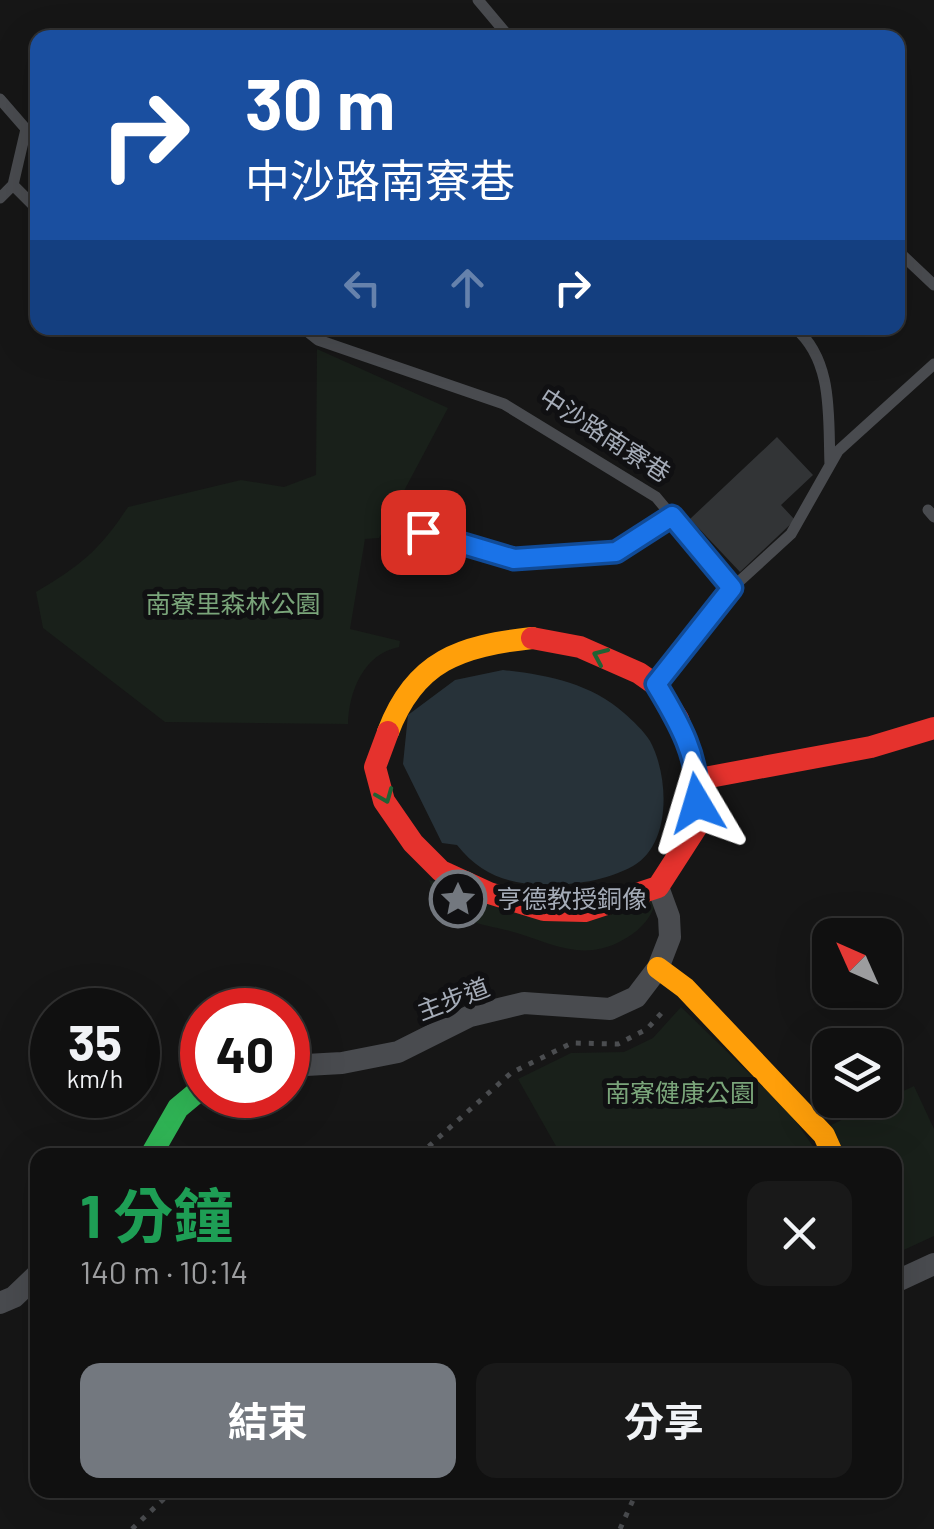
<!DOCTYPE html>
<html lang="zh-TW">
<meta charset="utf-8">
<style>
body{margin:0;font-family:Barlow,"Noto Sans TC",sans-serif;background:#191919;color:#f1f3f6;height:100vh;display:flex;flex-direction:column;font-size:38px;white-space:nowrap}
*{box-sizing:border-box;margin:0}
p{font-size:32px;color:#9c9d9f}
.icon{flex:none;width:55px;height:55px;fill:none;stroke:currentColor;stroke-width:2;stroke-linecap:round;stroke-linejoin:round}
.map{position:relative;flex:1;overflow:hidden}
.side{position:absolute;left:30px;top:1148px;width:872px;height:350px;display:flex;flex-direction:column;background:#101010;border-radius:20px;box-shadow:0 10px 40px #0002,0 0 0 2px #303030}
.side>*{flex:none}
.hud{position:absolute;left:30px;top:30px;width:875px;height:305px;border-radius:20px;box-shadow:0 10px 40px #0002,0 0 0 2px #303030;background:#1a4fa0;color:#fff;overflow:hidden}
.needle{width:65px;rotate:315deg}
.controls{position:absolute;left:812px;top:918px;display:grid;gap:20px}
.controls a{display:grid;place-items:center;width:90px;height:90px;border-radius:20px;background:#101010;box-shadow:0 10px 40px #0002,0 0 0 2px #303030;font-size:50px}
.speed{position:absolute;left:30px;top:988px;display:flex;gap:20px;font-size:50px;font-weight:700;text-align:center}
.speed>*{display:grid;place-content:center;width:130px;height:130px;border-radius:50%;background:#101010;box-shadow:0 10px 40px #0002,0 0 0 2px #303030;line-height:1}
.speed small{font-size:25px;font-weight:400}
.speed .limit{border:15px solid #d22;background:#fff;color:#111}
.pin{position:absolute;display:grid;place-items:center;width:85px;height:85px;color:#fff;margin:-42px;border-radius:20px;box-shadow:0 5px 15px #0006}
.me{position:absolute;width:110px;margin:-55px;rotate:353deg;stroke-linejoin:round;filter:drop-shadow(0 0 8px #0008)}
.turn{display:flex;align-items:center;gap:35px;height:210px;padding:0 50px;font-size:45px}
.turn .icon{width:130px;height:130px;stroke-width:2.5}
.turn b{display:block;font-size:70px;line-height:85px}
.lanes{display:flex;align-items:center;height:95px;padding:0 50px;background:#0003;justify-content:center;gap:50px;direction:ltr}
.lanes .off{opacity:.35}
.round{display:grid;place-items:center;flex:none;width:105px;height:105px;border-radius:20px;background:#191919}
.headline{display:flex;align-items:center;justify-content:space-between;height:170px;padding:0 50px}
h1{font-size:60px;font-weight:700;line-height:75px;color:#1e9e55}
.button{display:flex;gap:20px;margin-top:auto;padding:20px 50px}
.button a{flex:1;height:115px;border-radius:20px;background:#73787f;color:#fff;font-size:40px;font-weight:700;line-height:115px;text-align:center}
.button a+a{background:#191919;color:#f1f3f6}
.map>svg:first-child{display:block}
</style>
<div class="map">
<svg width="934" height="1529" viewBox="0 0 934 1529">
<rect width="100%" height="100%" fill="#161616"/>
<path fill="#19201a" d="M317 349 448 408 379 538 365 539 350 629 400 641 399 647C363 654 349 692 348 724L165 722 43 628 36 592C80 566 100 550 128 507L241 480 284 487 316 475Z
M429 880 490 898 656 901C651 920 638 932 621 941 583 961 555 945 517 933 481 922 444 925 429 880Z
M681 1007 790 1113 819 1155H561L518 1079 571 1053 624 1052 653 1038Z
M914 1086 934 1129V1236L895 1254V1155H845L831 1125Z"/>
<path fill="#273239" d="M503 670C547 675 590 683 624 713 632 720 644 731 650 741 669 776 672 844 633 866 606 881 574 885 544 885 507 884 480 874 457 845L442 843 403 764 408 715 455 680Z"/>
<path fill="#323436" d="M777 437 813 475 781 505 795 520 740 572 690 519Z"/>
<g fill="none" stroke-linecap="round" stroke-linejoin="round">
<path stroke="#4b4d50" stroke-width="5" stroke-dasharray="5 8" stroke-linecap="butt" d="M419 1155 511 1073 572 1043 618 1044 647 1029 666 1008
M132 1529 173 1490
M620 1529 633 1500 649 1490"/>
<path stroke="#494b4f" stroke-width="11" d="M478 0 510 38
M0 99 26 129 13 185 38 210
M0 198 13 185
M898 251 934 285
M303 328 318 340 504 404 656 497 732 588 656 685
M795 328C834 361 828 418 830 465
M928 510 934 517
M423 532 514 559 617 552 672 516
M732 588 791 534 838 451 934 364"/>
<path stroke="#494b4f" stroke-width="22" d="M288 1066 342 1063 398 1052 470 1016 524 1003 610 1009 636 997 658 968 670 937 669 917 658 887
M895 1282 934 1264
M0 1303 14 1297 38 1274"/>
<path stroke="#30b455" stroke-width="22" d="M151 1155 178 1108 202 1088"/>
<path stroke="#ff9f0a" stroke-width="22" d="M388 732C415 660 461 646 532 638
M658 968 685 988 824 1135 833 1155"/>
<path stroke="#e5322d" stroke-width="22" d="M388 732 375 767 384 801 413 843 441 871 489 893 544 910 585 911 658 887 696 828 699 779 678 719 656 685 639 673 580 647 532 638
M699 779 871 747 934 728"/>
</g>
<defs><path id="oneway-chevron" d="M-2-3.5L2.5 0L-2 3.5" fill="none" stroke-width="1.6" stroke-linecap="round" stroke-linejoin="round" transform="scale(2.5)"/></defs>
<g stroke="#206234">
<use href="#oneway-chevron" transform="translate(600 656) rotate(-156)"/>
<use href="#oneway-chevron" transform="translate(385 796) rotate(68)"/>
</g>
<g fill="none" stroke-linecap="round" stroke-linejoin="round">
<g stroke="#114b97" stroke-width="25">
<path id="route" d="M423 532 514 559 616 552 672 516 732 588 656 684C679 722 700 758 697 803"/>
</g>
<use href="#route" stroke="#1a73e8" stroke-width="18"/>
</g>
<defs>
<g id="sight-ring" transform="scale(2.875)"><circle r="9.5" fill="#101012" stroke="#73787f" stroke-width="1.5"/><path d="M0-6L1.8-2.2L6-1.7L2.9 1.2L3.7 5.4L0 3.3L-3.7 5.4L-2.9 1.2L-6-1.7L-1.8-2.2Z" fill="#73787f"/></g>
</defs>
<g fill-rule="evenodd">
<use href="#sight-ring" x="458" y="899"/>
</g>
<g text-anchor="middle" stroke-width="10" stroke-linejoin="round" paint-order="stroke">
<g font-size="25" fill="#a5acb8" stroke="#101012">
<text transform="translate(605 435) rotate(33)" y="9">中沙路南寮巷</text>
<text transform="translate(453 999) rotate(-21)" y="9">主步道</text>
</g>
<g font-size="25" fill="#7aa57a" stroke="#101012">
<text x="233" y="613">南寮里森林公園</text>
<text x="680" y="1102">南寮健康公園</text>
</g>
<g font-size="25" fill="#a5acb8" stroke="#101012" text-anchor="start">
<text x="497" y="908">亨德教授銅像</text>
</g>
</g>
</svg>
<div class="controls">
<a><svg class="needle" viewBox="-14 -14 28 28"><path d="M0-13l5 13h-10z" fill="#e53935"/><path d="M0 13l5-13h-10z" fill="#9c9d9f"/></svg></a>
<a><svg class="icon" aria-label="layers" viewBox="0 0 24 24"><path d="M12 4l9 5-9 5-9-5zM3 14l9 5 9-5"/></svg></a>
</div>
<div class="speed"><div>35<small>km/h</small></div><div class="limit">40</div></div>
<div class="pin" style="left:423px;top:532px;background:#d93025"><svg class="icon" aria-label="arrive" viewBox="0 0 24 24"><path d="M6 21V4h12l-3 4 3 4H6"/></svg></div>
<svg class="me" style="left:697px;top:803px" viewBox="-20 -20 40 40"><path d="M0-17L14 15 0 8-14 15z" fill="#1a73e8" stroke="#fff" stroke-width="4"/></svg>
<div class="hud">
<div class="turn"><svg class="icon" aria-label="right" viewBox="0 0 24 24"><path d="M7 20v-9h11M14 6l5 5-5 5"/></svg><div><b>30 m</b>中沙路南寮巷</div></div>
<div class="lanes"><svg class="icon off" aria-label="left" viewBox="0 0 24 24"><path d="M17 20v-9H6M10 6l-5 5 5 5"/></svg><svg class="icon off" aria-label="ahead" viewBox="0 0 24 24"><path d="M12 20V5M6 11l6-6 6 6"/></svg><svg class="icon" aria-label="right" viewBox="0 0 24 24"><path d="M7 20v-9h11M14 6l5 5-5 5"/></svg></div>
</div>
<section class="side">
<div class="headline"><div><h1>1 分鐘</h1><p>140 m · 10:14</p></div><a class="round"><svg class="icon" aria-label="close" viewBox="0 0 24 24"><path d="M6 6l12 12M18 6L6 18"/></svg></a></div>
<div class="button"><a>結束</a><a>分享</a></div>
</section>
</div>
